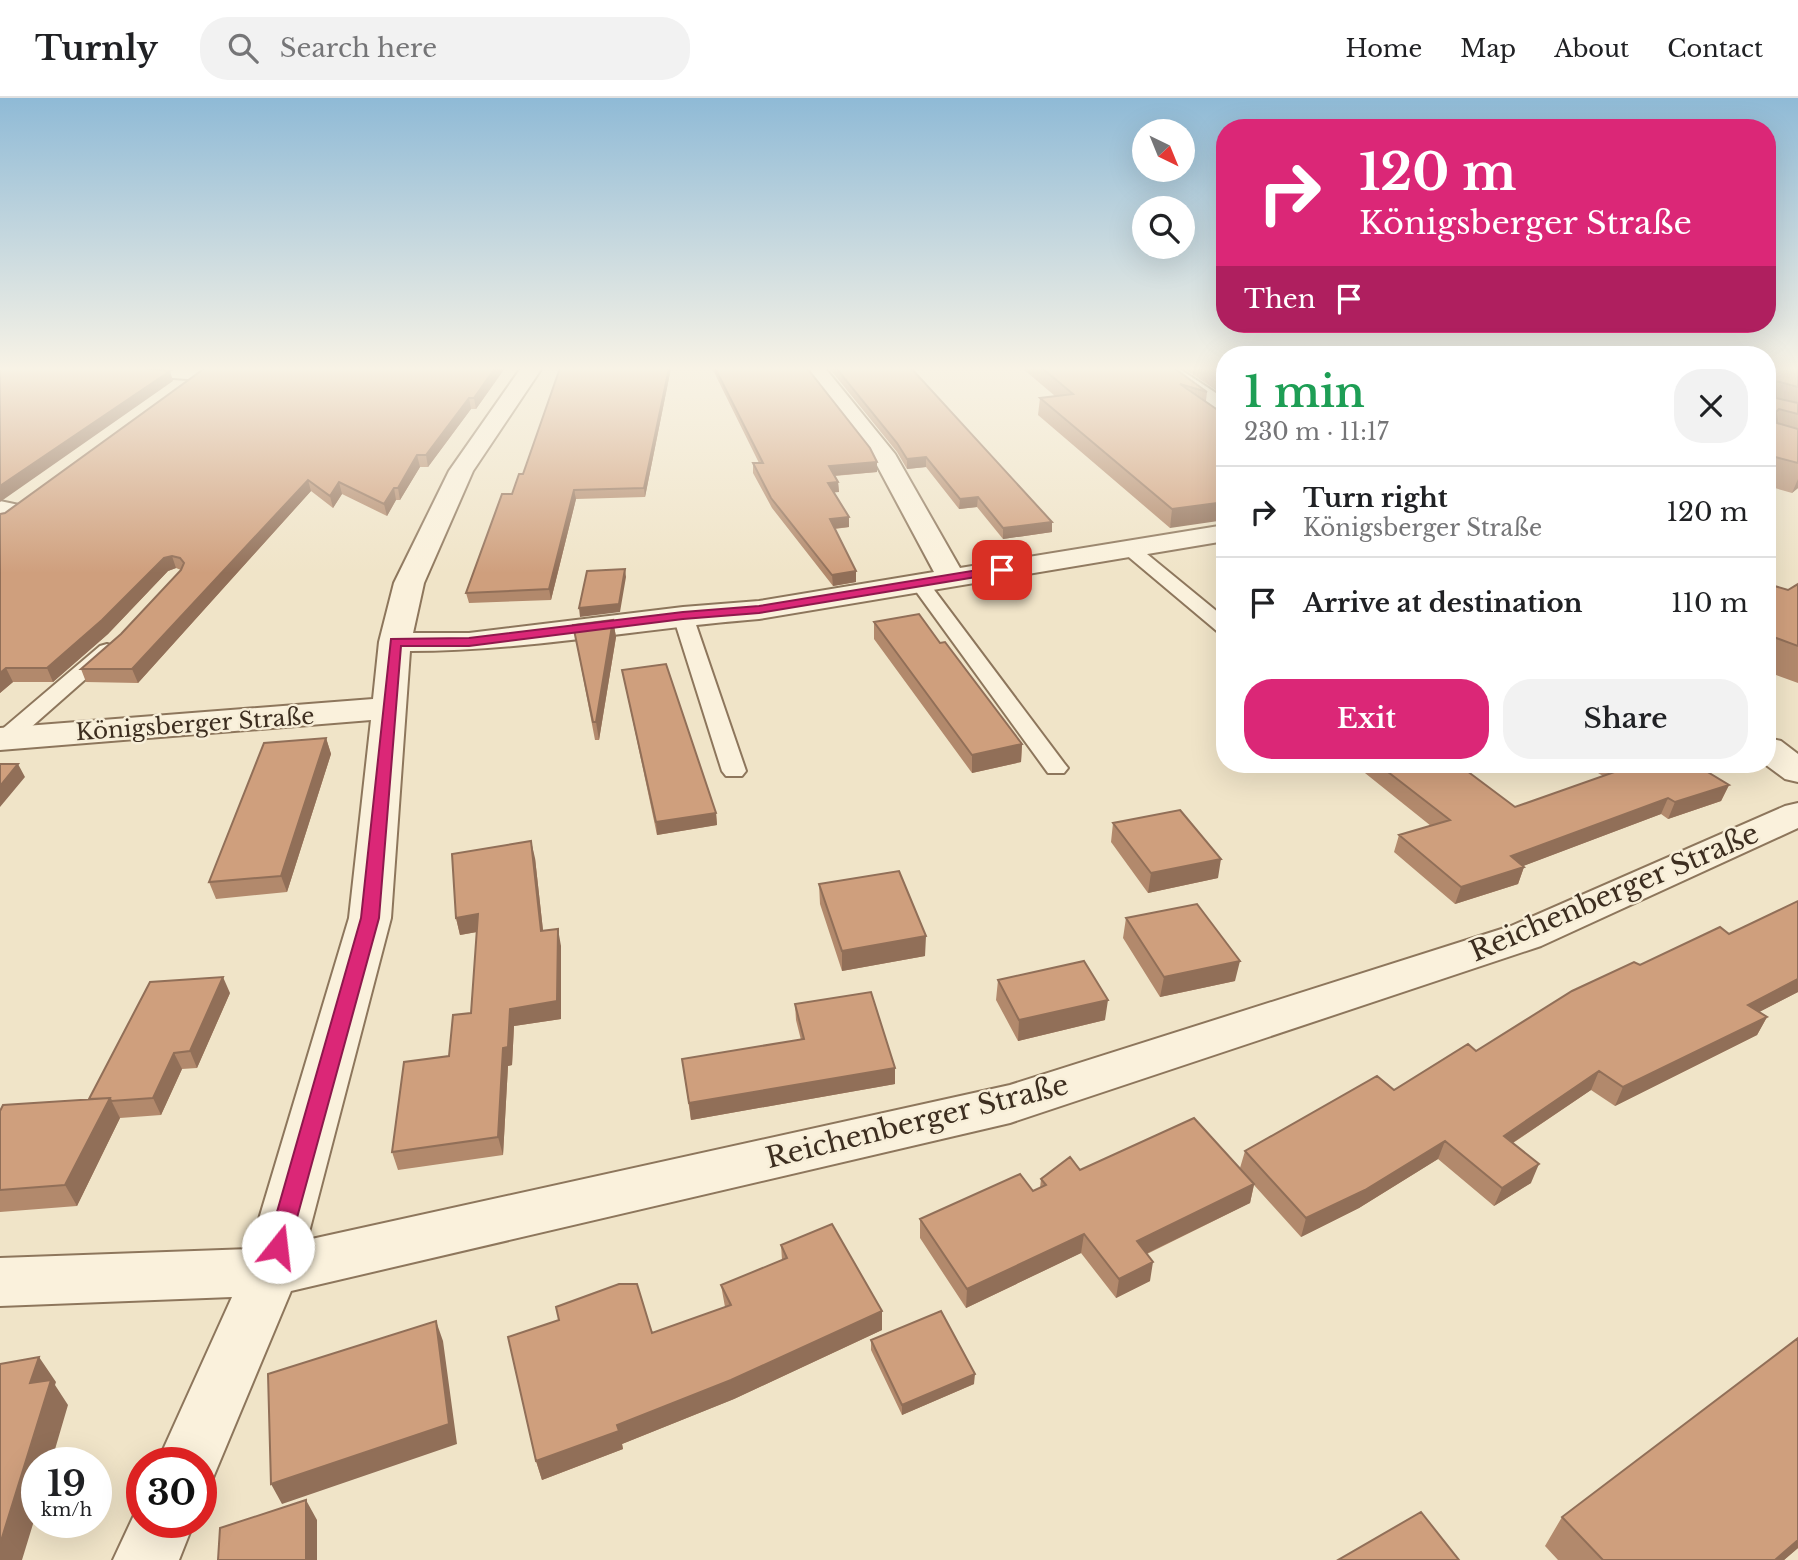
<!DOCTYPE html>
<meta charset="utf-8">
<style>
body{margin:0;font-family:"Libre Baskerville",serif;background:#f2f2f2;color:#202124;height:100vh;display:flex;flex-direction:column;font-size:26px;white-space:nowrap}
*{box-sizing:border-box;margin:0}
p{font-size:23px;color:#757577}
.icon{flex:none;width:38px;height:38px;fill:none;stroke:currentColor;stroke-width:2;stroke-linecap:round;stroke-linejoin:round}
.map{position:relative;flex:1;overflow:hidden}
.drawer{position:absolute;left:1216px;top:248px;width:560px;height:427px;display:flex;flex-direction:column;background:#fff;border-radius:28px;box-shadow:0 7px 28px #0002}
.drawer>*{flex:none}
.hud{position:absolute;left:1216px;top:21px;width:560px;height:214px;border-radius:28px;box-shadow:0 7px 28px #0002;background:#db2777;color:#fff;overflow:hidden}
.needle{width:46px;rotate:137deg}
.tools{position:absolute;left:1132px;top:21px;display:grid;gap:14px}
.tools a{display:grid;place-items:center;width:63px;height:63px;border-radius:50%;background:#fff;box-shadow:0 7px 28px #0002;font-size:35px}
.speed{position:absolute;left:21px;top:1349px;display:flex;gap:14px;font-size:35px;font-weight:700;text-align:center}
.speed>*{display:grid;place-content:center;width:91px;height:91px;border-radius:50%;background:#fff;box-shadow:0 7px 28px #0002;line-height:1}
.speed small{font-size:18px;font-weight:400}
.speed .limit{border:10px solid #d22;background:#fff;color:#111}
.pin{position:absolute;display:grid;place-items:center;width:60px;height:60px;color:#fff;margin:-30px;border-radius:14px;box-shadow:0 4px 10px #0006}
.me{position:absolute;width:77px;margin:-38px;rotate:16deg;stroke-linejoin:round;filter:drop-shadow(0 0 5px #0008)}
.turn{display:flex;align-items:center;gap:24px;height:147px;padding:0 28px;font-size:32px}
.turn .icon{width:91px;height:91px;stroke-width:2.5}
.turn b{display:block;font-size:49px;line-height:60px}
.then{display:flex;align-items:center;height:66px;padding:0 28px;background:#0003;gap:14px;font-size:26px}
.round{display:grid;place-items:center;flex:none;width:74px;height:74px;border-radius:28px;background:#f2f2f2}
.head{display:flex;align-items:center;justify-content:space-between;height:119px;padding:0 28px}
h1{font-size:42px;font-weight:600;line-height:52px;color:#1e9e55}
.button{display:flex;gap:14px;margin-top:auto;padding:14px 28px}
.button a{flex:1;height:80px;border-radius:28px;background:#db2777;color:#fff;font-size:28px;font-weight:600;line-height:80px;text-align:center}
.button a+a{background:#f2f2f2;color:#202124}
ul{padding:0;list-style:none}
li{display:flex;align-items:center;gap:21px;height:91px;padding:0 28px;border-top:2px solid #e0e0e0}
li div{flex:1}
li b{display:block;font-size:26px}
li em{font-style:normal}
header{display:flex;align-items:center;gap:42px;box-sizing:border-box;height:98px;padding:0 35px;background:#fff;border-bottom:2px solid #e0e0e0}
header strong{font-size:33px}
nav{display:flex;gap:38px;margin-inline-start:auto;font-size:24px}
.search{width:490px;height:63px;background:#f2f2f2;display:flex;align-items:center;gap:18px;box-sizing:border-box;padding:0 24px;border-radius:28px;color:#757577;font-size:26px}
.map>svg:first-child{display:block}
</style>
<header>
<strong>Turnly</strong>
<div class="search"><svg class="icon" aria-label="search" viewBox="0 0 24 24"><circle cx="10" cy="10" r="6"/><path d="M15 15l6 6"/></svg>Search here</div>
<nav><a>Home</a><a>Map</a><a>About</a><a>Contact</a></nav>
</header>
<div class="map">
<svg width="1798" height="1462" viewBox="0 0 1798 1462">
<rect width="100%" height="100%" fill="#f0e4c8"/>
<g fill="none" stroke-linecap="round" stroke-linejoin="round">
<g stroke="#8d765c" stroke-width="4">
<path id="lane" d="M1130 446 1136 447 1225 520V536L1218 534 1124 455 1121 451Z
M919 479 926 481 1064 665 1068 670 1064 675H1048L910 485Z
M683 512 693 518 746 673 742 678H726L722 673 673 518Z
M107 546 114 548 117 552 114 556 12 646 0 647V633L100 548Z"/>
</g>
<g stroke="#8d765c" stroke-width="4">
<path id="street" d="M105 270H205L213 276 210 281 202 282 115 276Z
M521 270H542L473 373 424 485 413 535H469L683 509 759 503 934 474 872 358 803 270H825L895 356 960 470 1225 427V443L759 521C643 530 527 553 410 553L391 820 307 1142 1010 987 1511 828 1785 708 1798 705V730L1541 848 1010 1025 291 1193 210 1387 201 1390V1365H157L232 1199 0 1208V1160L250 1151 349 820 371 622 0 652V630L373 601 379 544 394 485 449 373Z
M1153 270H1178L1225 301V318L1217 316Z
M0 403 19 407 23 413 19 419 10 421 0 419Z
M1768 640 1781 643 1798 656V684L1785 681 1766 667Z
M142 1400V1424H194L179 1462H113Z"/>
</g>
<use href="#lane" fill="#faf1dc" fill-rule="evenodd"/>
<use href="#street" fill="#faf1dc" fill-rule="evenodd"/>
</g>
<path fill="#b2896c" d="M205 270H505L476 311H471L428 369H420L400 402H396L387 418 342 396 333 410 311 393 138 585 86 584 81 571 121 536 181 472 176 470 168 473 108 536 53 584H13L0 595 5 415Z
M671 270 645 399 576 401 551 502 469 505 466 495 512 396 523 376Z
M712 270H807L877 364V374L835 378 838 384 839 394H834L849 429 835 431 856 484 833 488 772 410 753 375V365H759Z
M829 270H911L1052 434 1003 441 977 409 959 411 926 369 907 371 897 354Z
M1022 270H1174L1207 294 1206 303 1170 430 1038 317 1040 300 1055 298Z
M1183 270H1225V298Z
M1768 270H1798V390L1792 395 1768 388Z
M1768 486 1788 492 1798 486V585L1768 574Z
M613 522 616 539 599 642H595L573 527Z
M874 524 940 545 1022 646 1021 664 972 675 874 541Z
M622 572 716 715 717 727 657 737Z
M326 640 331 656 287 794 216 801 209 784Z
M1355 667H1459L1515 709 1603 678 1598 675 1601 667H1696L1729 687 1721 703 1668 721 1661 716 1523 768 1524 769 1518 786 1455 806 1394 754 1399 737 1431 728Z
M1113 725 1218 780 1148 795 1111 744Z
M535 760 543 833 561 848V921L514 928 512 967 508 968 503 1057 398 1072 392 1054 449 958 471 915 477 834 460 837 456 820Z
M819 786 925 858 842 873 820 806Z
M1798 803V894L1759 914 1767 919 1757 937 1615 1008 1591 992 1513 1045 1531 1085 1494 1108 1438 1061 1359 1110 1301 1139 1254 1087 1250 1105 1147 1156 1150 1183 1116 1200 1081 1155 966 1210 920 1140V1121L1033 1093 1040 1090 1041 1081 1080 1072 1240 1070 1245 1053 1394 992 1476 953 1640 867 1729 836Z
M1126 820 1235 883 1160 899 1123 840Z
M998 882 1105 922 1018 943 996 902Z
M230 895 197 970 182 971 161 1017 120 1020 77 1108 0 1114V1013L89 1001Z
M795 906 895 986 691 1022 682 961 801 942 796 922Z
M781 1147 882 1232 734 1301 622 1346 623 1351 542 1382 536 1363 652 1235 725 1209 721 1187 782 1162Z
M1798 1240V1450L1784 1462H1558L1545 1448 1562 1419Z
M871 1242 974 1286 902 1317 871 1252Z"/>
<path fill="#916f58" d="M495 270H505L476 311 474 300Z
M669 270H671L645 399 644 390Z
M170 273 173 283 0 404V388Z
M469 300 471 311 428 369 426 357Z
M417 357 420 369 400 402 398 390Z
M926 359V369L907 371V361Z
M877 364V374L830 378 829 368Z
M1798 381V390L1792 395Z
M308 382 311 393 138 585 132 571Z
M339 384 342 396 333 410 330 398Z
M838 384 839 394 829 395 828 385Z
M394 390 396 402 387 418 384 406Z
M574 392 576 401 551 502 549 491Z
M978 399 977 409 959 411 960 401Z
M1225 404V422L1170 430 1172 411Z
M849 419V429L830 431V421Z
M1052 424V434L1003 441V430Z
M172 458 176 470 168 473 108 536 53 584 47 570 164 460Z
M625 471 626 479 620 514 580 519 579 510Z
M856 473V484L833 488 832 477Z
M613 522 616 539 599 642 596 624Z
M6 570 13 584 0 595V575Z
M326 640 331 656 287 794 281 778Z
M1022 646 1021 664 972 675V657Z
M18 666 25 679 0 709V688Z
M1729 687 1721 703 1668 721 1675 704Z
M1668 700 1661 716 1505 775 1511 758Z
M716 715 717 727 657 737 656 724Z
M531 743 535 760 545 850 541 833Z
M1221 761 1218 780 1148 795 1151 775Z
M1524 769 1518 786 1455 806 1461 789Z
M478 816 482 833 460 837 456 820Z
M558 831 561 848V921L514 928 512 967 508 968 503 1057 498 1039 503 950 510 911Z
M926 838 925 858 842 873V853Z
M1240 863 1235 883 1160 899 1164 879Z
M223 879 230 895 197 970 190 953Z
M1798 881V894L1738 925 1748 907Z
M1108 902 1105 922 1018 943 1019 922Z
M1767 919 1757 937 1615 1008 1623 989Z
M174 955 182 971 161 1017 153 1000Z
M895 970V986L691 1022 689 1005Z
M1599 973 1591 992 1496 1056 1504 1038Z
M110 1000 120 1020 77 1108 65 1087Z
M1445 1043 1438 1061 1359 1110 1301 1139 1306 1120Z
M1539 1066 1531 1085 1494 1108 1502 1090Z
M1254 1086 1250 1105 1133 1162 1137 1143Z
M1084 1136 1081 1155 966 1210 967 1191Z
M1153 1164 1150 1183 1116 1200 1119 1181Z
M882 1213V1232L734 1301 622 1346 623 1351 542 1382 536 1363 617 1327Z
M436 1223 443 1243 457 1346 282 1406 271 1386Z
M39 1259 56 1284 55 1287 68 1307 51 1365H37V1413L22 1462H0V1446L30 1285Z
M975 1276 974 1286 902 1317V1307Z
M306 1402 317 1422V1462H306Z
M1798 1442V1450L1784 1462H1775Z"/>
<path fill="#cf9f7d" stroke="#916f58" stroke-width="2" d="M0 270H142L170 273 0 388Z
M205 270H495L474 300H469L426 357H417L398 390H394L384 406 339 384 330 398 308 382 132 571H81L121 536 181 472 184 465 180 460 172 458 164 460 102 522 47 570H6L0 575V416L5 415Z
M560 270H669L644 390 574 392 549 491 466 495 502 396H512L519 376H523Z
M715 270H807L870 350 877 364 829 368 838 384 828 385 849 419 830 421 856 473 832 477 771 400 753 365H763Z
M836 270H911L1052 424 1003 430 978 399 960 401 926 359 907 361 897 345Z
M1042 270H1174L1207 294 1180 286 1225 317V404L1172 411 1040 300 1073 296Z
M1210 270H1225V280Z
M1768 270H1798V289L1776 283V300L1798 305V316L1779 311 1776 314 1777 325 1798 331V365L1768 357Z
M625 471 619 506 579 510 587 473Z
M1768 486 1788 492 1798 486V548L1768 537Z
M919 516 940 545 945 544 1022 646 972 657 874 524Z
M613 522 596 624H593L573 527Z
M666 566 716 715 656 724 622 572Z
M326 640 281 778 209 784 264 645Z
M0 666H18L0 688Z
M1379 667H1459L1515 709 1623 671 1617 667H1696L1729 687 1675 704 1668 700 1511 758 1524 769 1461 789 1399 737 1450 722Z
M1180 712 1221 761 1151 775 1113 725Z
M531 743 541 833 558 831 557 903 510 911 508 949 503 950 498 1039 392 1054 404 964 449 958 453 917 471 915 478 816 456 820 452 756Z
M899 773 926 838 842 853 819 786Z
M1798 803V881L1748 907 1767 919 1623 989 1599 973 1504 1038 1539 1066 1502 1090 1445 1043 1365 1092 1306 1120 1245 1053 1377 978 1394 992 1468 946 1476 953 1572 893 1634 864 1640 867 1720 829 1729 836Z
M1197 806 1240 863 1164 879 1126 820Z
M1084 863 1108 902 1019 922 998 882Z
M223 879 190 953 174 955 153 1000 111 1003 110 1000 89 1001 150 884Z
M871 894 895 970 689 1005 682 961 804 941 795 906Z
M110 1000 65 1087 0 1092V1013L3 1007Z
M1194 1020 1254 1086 1137 1143 1153 1164 1119 1181 1084 1136 967 1191 920 1121 1020 1076 1033 1093 1046 1087 1041 1081 1070 1059 1080 1072Z
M832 1126 882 1213 731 1282 617 1327 619 1333 536 1363 508 1239 559 1222 556 1209 619 1186H637L652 1235 731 1207 721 1187 787 1160 781 1147Z
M941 1213 975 1276 902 1307 871 1242Z
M436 1223 449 1326 271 1386 268 1276Z
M1798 1240V1442L1775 1462H1603L1562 1419Z
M39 1259 30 1285 51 1282 0 1446V1266Z
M306 1402V1462H218L220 1430Z
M1421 1414 1459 1462H1338Z"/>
<linearGradient id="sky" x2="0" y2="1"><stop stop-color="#8fbad6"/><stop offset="0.57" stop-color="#f8f3e6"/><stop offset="1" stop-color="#f8f3e6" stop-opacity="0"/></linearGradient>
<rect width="1798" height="475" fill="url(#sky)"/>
<path fill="#db2777" stroke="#8e194d" stroke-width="2" d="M1002 468 1008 472 1006 474 759 515 683 521 469 548H401L379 820 289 1149 286 1155 278 1158 270 1155 267 1149 361 820 391 541 469 540 683 514 759 508Z"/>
<g text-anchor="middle" stroke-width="5" stroke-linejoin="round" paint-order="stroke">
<g font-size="23" fill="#3d2e20" stroke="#f7eed8">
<text transform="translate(195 626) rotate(-4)" y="8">Königsberger Straße</text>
</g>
<g font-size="28" fill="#3d2e20" stroke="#f7eed8">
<text transform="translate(1614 794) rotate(-23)" y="10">Reichenberger Straße</text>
<text transform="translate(917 1023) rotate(-14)" y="10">Reichenberger Straße</text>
</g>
</g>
</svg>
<div class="tools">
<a><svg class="needle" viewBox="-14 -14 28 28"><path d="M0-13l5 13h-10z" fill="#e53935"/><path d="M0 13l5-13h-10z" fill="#757577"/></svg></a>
<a><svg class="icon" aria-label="search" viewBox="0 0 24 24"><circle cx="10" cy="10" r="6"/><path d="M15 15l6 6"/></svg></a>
</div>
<div class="speed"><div>19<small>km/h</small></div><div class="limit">30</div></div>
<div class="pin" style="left:1002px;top:472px;background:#d93025"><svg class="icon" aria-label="arrive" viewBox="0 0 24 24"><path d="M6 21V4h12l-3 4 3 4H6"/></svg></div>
<svg class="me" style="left:278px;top:1149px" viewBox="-20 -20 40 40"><circle r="19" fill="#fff"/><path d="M0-13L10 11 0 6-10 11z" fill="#db2777"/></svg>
<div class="hud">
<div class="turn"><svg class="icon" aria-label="right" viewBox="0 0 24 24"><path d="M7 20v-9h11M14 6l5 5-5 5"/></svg><div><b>120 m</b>Königsberger Straße</div></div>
<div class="then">Then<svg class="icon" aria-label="arrive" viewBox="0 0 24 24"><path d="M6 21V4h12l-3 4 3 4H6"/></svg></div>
</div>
<section class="drawer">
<div class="head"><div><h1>1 min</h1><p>230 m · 11:17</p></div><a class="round"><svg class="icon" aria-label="close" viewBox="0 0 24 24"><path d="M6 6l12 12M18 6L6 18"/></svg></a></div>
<ul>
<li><svg class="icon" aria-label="right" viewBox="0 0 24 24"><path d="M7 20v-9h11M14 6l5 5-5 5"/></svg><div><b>Turn right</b><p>Königsberger Straße</p></div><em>120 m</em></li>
<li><svg class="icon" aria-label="arrive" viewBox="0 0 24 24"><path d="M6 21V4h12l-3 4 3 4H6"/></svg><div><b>Arrive at destination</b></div><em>110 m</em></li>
</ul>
<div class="button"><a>Exit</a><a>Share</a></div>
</section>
</div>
